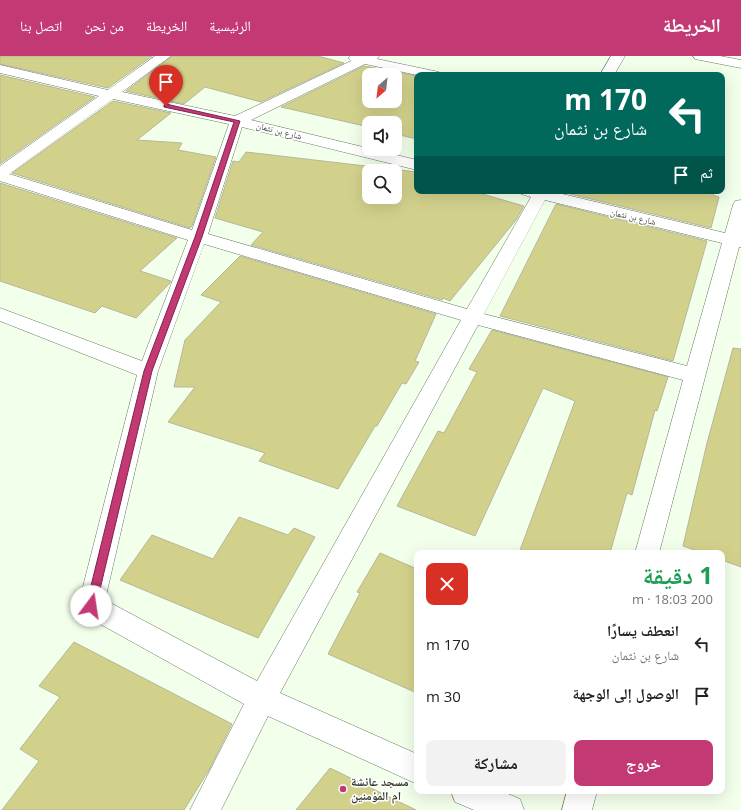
<!DOCTYPE html>
<html lang="ar">
<meta charset="utf-8">
<style>
body{margin:0;font-family:"Open Sans","Noto Naskh Arabic",sans-serif;background:#f2f2f2;color:#222;direction:rtl;height:100vh;display:flex;flex-direction:column;font-size:15px;white-space:nowrap}
*{box-sizing:border-box;margin:0}
p{font-size:13px;color:#767676}
.icon{flex:none;width:22px;height:22px;fill:none;stroke:currentColor;stroke-width:2;stroke-linecap:round;stroke-linejoin:round}
.map{position:relative;flex:1;overflow:hidden;direction:ltr}
.drawer{position:absolute;left:414px;top:494px;width:311px;height:244px;display:flex;flex-direction:column;background:#fff;border-radius:8px;box-shadow:0 4px 16px #0002;direction:rtl}
.drawer>*{flex:none}
.banner{position:absolute;left:414px;top:16px;width:311px;height:122px;border-radius:8px;box-shadow:0 4px 16px #0002;direction:rtl;background:#00695c;color:#fff;overflow:hidden}
.needle{width:26px;rotate:208deg}
.fabs{position:absolute;left:362px;top:12px;display:grid;gap:8px}
.fabs a{display:grid;place-items:center;width:40px;height:40px;border-radius:8px;background:#fff;box-shadow:0 4px 16px #0002;font-size:20px}
.pin{position:absolute;display:grid;place-items:center;width:34px;height:34px;color:#fff;margin:-41px -17px;border-radius:50% 50% 50% 0;rotate:-45deg;box-shadow:0 0 4px #0007}
.pin .icon{rotate:45deg}
.me{position:absolute;width:44px;margin:-22px;rotate:14deg;stroke-linejoin:round;filter:drop-shadow(0 0 3px #0008)}
.turn{display:flex;align-items:center;gap:14px;height:84px;padding:0 12px;font-size:18px}
.turn .icon{width:52px;height:52px;stroke-width:2.5}
.turn b{display:block;font-size:28px;line-height:34px}
.then{display:flex;align-items:center;height:38px;padding:0 12px;background:#0003;gap:8px;font-size:15px}
.round{display:grid;place-items:center;flex:none;width:42px;height:42px;border-radius:8px;background:#f2f2f2}
.overview{display:flex;align-items:center;justify-content:space-between;height:68px;padding:0 12px}
h1{font-size:24px;font-weight:700;line-height:30px;color:#1e9e55}
.action{display:flex;gap:8px;margin-top:auto;padding:8px 12px}
.action a{flex:1;height:46px;border-radius:8px;background:#c23973;color:#fff;font-size:16px;font-weight:700;line-height:46px;text-align:center}
.action a+a{background:#f2f2f2;color:#222}
ul{padding:0;list-style:none}
li{display:flex;align-items:center;gap:12px;height:52px;padding:0 12px}
li div{flex:1}
li b{display:block;font-size:15px}
li em{font-style:normal}
header{display:flex;align-items:center;gap:24px;box-sizing:border-box;height:56px;padding:0 20px;background:#c23973;color:#fff}
header strong{font-size:19px}
nav{display:flex;gap:22px;margin-inline-start:auto;font-size:14px}
.map>svg:first-child{display:block}
</style>
<header>
<strong>الخريطة</strong>
<nav><a>الرئيسية</a><a>الخريطة</a><a>من نحن</a><a>اتصل بنا</a></nav>
</header>
<div class="map">
<svg width="741" height="754" viewBox="0 0 741 754">
<rect width="100%" height="100%" fill="#f2ffea"/>
<path fill="#d2d18c" stroke="#b6b69b" fill-rule="evenodd" d="M0 0H152L108 32 0 8Z
M172 0H318L344 7 261 46 205 31 184 48 126 35Z
M364 10 417 20V83L395 78V67H369V71L281 51ZM369 19H395V45H369Z
M0 19 95 41 0 108Z
M113 45 171 57 137 84 182 87 178 94 216 101 192 170 190 172 12 117Z
M246 96 417 116V135H472L524 150 516 164 450 245 443 242 442 244 251 189 263 176 215 162 233 105 239 106ZM369 115H395V141H369Z
M0 127 177 182 140 215 171 225 170 227 136 262 102 250 95 257 0 225Z
M563 135H715L713 139 719 141 711 172 562 136Z
M556 148 707 185 673 305 500 260Z
M240 200 436 258 415 305 419 306 406 328 402 327 377 370H375L338 433 259 405 265 397 168 366 195 331H174L185 284 221 246 201 239Z
M492 274 668 321 657 355 655 354 632 439 627 437 610 497H519L575 345 543 332 475 480 397 450 438 375 444 377 477 316 469 313Z
M733 292 741 293V511L722 504V497H703L683 490 707 387Z
M239 461 288 479 294 472 315 481 258 582 120 524 152 479 213 503Z
M380 497 417 513V637L328 598 360 537 357 536Z
M74 586 232 668 209 714 184 754H2L39 705 20 693 60 641 39 630Z
M330 712 416 754H296Z"/>
<g fill="none" stroke-linecap="round" stroke-linejoin="round">
<g stroke="#697761" stroke-width="1">
<path id="minor" d="M155 0H171L122 36 235 60 351 5 348 2 350 0H379L377 3 439 16 441 19H417L365 8 251 64 417 104V114L242 71 208 178 467 253 531 141 521 138 519 135H550L725 177 733 149 735 145 741 144V191H739L659 497H635L683 324 478 269 280 637 417 698V728L268 660 221 754H190L244 648 82 558 78 550 137 319 0 265V252L142 305 188 184 0 125V110L99 40 0 17V9L108 34ZM113 43 229 68 192 174 9 118ZM545 144 722 187 687 310 484 258ZM204 188 461 264 257 625 105 544 158 315Z
M611 0H625L614 19H600Z
M693 0H720L741 4V12L695 3Z
M451 735H501L520 743 524 754H474L455 746Z
M567 735H597L592 754H562Z"/>
</g>
<use href="#minor" fill="#fff" fill-rule="evenodd"/>
</g>
<path fill="#c23973" stroke="#7e254b" d="M166 48 240 65 202 181 152 315 96 550 95 553 91 555 87 553 86 550 144 315 195 181 234 66 164 51V49Z"/>
<circle fill="#c23973" stroke="#fff" stroke-width="1.5" cx="343" cy="733" r="4"/>
<g text-anchor="middle" stroke-width="3" stroke-linejoin="round" paint-order="stroke">
<g font-size="9" fill="#383e34" stroke="#fff">
<text transform="translate(279 75) rotate(14)" y="3">شارع بن نثمان</text>
<text transform="translate(633 161) rotate(13)" y="3">شارع بن نثمان</text>
</g>
<g font-size="12" font-weight="bold" fill="#383e34" stroke="#fff" text-anchor="start">
<text x="351" y="730">مسجد عائشة<tspan x="351" dy="14">ام المؤمنين</tspan></text>
</g>
</g>
</svg>
<div class="fabs">
<a><svg class="needle" viewBox="-14 -14 28 28"><path d="M0-13l5 13h-10z" fill="#e53935"/><path d="M0 13l5-13h-10z" fill="#767676"/></svg></a>
<a><svg class="icon" aria-label="sound" viewBox="0 0 24 24"><path d="M4 9h4l5-4v14l-5-4H4zM17 9q2 3 0 6"/></svg></a>
<a><svg class="icon" aria-label="search" viewBox="0 0 24 24"><circle cx="10" cy="10" r="6"/><path d="M15 15l6 6"/></svg></a>
</div>
<div class="pin" style="left:166px;top:50px;background:#d93025"><svg class="icon" aria-label="arrive" viewBox="0 0 24 24"><path d="M6 21V4h12l-3 4 3 4H6"/></svg></div>
<svg class="me" style="left:91px;top:550px" viewBox="-20 -20 40 40"><circle r="19" fill="#fff"/><path d="M0-13L10 11 0 6-10 11z" fill="#c23973"/></svg>
<div class="banner">
<div class="turn"><svg class="icon" aria-label="left" viewBox="0 0 24 24"><path d="M17 20v-9H6M10 6l-5 5 5 5"/></svg><div><b>170 m</b>شارع بن نثمان</div></div>
<div class="then">ثم<svg class="icon" aria-label="arrive" viewBox="0 0 24 24"><path d="M6 21V4h12l-3 4 3 4H6"/></svg></div>
</div>
<section class="drawer">
<div class="overview"><div><h1>1 دقيقة</h1><p>200 m · 18:03</p></div><a class="round" style="background:#d93025;color:#fff"><svg class="icon" aria-label="close" viewBox="0 0 24 24"><path d="M6 6l12 12M18 6L6 18"/></svg></a></div>
<ul>
<li><svg class="icon" aria-label="left" viewBox="0 0 24 24"><path d="M17 20v-9H6M10 6l-5 5 5 5"/></svg><div><b>انعطف يسارًا</b><p>شارع بن نثمان</p></div><em>170 m</em></li>
<li><svg class="icon" aria-label="arrive" viewBox="0 0 24 24"><path d="M6 21V4h12l-3 4 3 4H6"/></svg><div><b>الوصول إلى الوجهة</b></div><em>30 m</em></li>
</ul>
<div class="action"><a>خروج</a><a>مشاركة</a></div>
</section>
</div>
